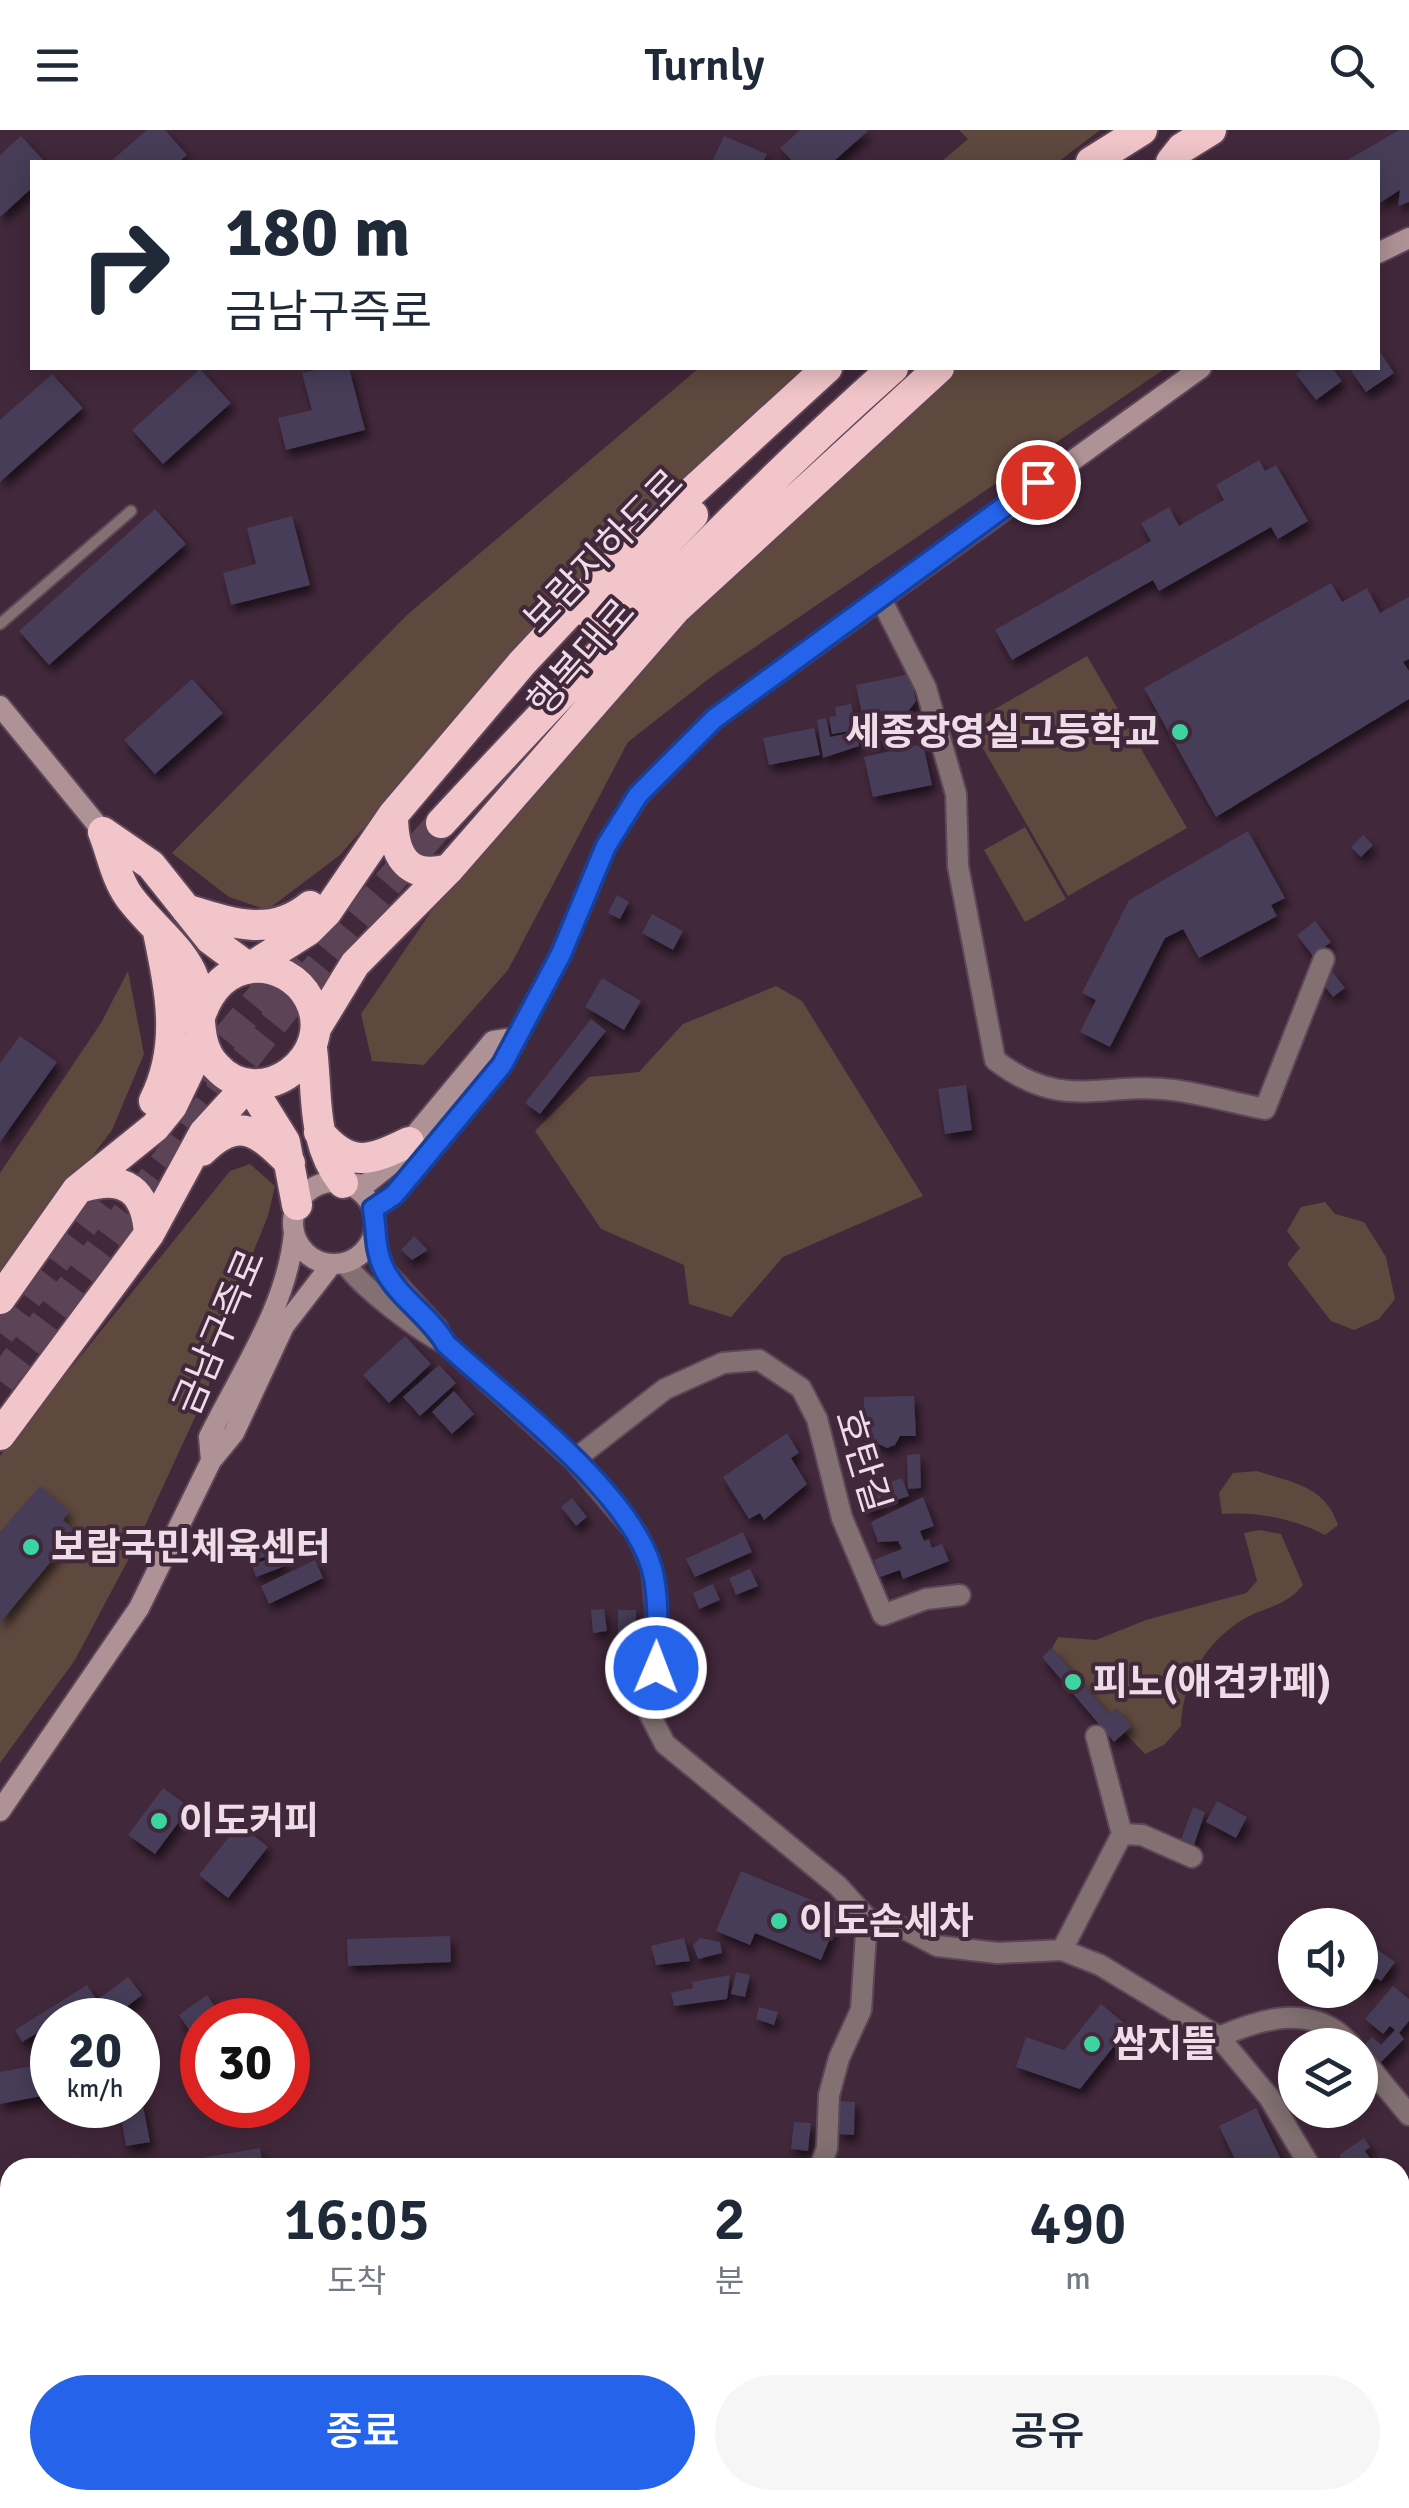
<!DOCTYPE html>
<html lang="ko">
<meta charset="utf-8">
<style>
body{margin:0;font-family:Signika,"Noto Sans KR",sans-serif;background:#f6f6f7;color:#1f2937;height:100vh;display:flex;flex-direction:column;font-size:38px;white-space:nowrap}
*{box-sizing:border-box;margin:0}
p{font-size:32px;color:#747a83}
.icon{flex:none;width:55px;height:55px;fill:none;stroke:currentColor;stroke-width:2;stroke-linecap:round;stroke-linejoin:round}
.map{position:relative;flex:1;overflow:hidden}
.details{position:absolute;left:0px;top:2028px;width:1410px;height:352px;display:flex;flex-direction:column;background:#fff;border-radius:30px 30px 0 0;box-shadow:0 5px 25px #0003}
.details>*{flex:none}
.hud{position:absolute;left:30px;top:30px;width:1350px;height:210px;border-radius:0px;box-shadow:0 5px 25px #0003;background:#fff;color:#1f2937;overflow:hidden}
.controls{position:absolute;left:1278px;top:1778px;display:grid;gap:20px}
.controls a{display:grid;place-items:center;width:100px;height:100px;border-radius:50%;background:#fff;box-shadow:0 5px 25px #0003;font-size:50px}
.speed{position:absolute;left:30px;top:1868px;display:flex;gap:20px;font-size:50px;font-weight:700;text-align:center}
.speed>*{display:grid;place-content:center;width:130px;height:130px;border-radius:50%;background:#fff;box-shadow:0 5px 25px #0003;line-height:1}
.speed small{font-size:25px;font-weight:400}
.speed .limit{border:15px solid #d22;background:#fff;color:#111}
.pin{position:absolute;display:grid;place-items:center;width:85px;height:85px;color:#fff;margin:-42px;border:5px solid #fff;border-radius:50%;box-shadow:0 2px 10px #0007}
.me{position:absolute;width:110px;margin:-55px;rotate:1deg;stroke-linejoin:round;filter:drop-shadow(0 0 8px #0008)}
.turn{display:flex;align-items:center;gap:35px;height:210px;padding:0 30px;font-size:45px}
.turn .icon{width:130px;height:130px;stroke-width:2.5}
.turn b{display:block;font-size:70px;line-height:85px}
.eta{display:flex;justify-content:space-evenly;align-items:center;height:170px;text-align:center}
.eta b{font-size:60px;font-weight:600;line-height:70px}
.button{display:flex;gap:20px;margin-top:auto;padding:20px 30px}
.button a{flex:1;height:115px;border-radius:60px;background:#2563eb;color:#fff;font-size:40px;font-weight:600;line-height:115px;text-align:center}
.button a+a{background:#f6f6f7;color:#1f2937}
header{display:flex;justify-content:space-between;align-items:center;height:130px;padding:0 30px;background:#fff;font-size:45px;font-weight:600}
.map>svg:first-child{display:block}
</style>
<header><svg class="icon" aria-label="menu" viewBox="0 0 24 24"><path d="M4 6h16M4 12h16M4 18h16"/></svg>Turnly<svg class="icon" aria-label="search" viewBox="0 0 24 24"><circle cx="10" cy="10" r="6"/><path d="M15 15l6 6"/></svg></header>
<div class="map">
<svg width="1409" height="2378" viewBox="0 0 1409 2378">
<defs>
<filter id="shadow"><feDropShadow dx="4" dy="7" stdDeviation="5" flood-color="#0009"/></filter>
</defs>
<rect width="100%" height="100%" fill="#42283b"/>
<path fill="#5f483e" d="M959 0H1100L1058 32H941L968 9Z
M699 238H804L689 342 558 475 340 725 267 780 229 767 172 723 408 484Z
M953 238H1166L711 547 628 612 508 840 424 935 372 931 361 884 435 776 670 497Z
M1087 526 1187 698 1068 766 969 594Z
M1025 697 1066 769 1025 792 984 720Z
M128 841 144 924 112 1000 0 1147V1043L101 893Z
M776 856 802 871 923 1066 783 1127 731 1187 689 1174 684 1135 601 1099 535 1001 589 947 639 942 683 894Z
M250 1034 275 1056 268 1086 219 1206 208 1259 137 1413 75 1530 0 1633V1326L230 1041Z
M1325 1072 1335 1084 1364 1092 1386 1127 1395 1169 1379 1189 1354 1200 1331 1191 1287 1134 1300 1118 1287 1101 1301 1077Z
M1257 1341C1293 1353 1325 1356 1338 1395L1325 1405C1295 1389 1256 1381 1222 1384L1219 1363 1233 1343Z
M1259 1400 1281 1404 1303 1455C1284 1478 1265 1476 1242 1490 1205 1513 1182 1553 1181 1596L1164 1615 1145 1624 1125 1603 1132 1596 1117 1579 1109 1584 1052 1518 1058 1507 1096 1510 1146 1490 1246 1463 1257 1451 1244 1403Z
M10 2152V2370H169L165 2378H0V2158Z
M404 2370H624L622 2378H401Z"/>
<path fill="#473c58" filter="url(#shadow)" d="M147 0H165L187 25 179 32H110Z
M800 0H869L833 32H793L780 18Z
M1399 0H1409V72L1398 76 1400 60 1378 74V32H1344Z
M21 6 45 32H32V58L0 87V25Z
M724 6 767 24 763 32H712Z
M1378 219 1394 243 1366 262 1349 238H1378Z
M326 238H349L365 300 286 320 278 288 312 280 302 243Z
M1305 238H1332L1342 251 1316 270 1296 244Z
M200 239 231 273 163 334 132 300Z
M52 244 83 278 0 352V290Z
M1259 330 1265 341 1276 335 1308 391 1278 409 1271 397 1159 461 1153 450 1012 530 995 500 1151 411 1141 393 1169 377 1179 396 1224 370 1216 355Z
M155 379 186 414 49 535 19 501Z
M292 386 310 455 231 475 223 443 256 434 247 398Z
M1331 453 1342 472 1367 458 1380 483 1409 467V529L1403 532 1409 541V569L1216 687 1144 558Z
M910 544 916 571 904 587 907 606 868 613 856 555Z
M192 549 223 583 155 644 124 610Z
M851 574 856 600 832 604 829 587 836 586 835 577Z
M826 588 830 607 856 602 859 616 823 628 817 590Z
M814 598 820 625 769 635 763 608Z
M923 614 932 655 873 667 864 627Z
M1248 701 1285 768 1271 775 1277 786 1199 828 1183 799 1165 808 1110 917 1080 902 1096 870 1082 863 1129 770Z
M1363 705 1373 715 1361 727 1351 717Z
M617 765 629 772 620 789 608 783Z
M652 784 683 801 673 820 642 803Z
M1315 791 1331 812 1313 826 1297 805Z
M1331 840 1345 858 1333 867 1319 849Z
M602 848 641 871 624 900 585 877Z
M591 889 606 901 540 984 525 973Z
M20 906 57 932 0 1012V933Z
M966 955 972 1000 945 1004 938 959Z
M414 1106 428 1120 412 1130 401 1120Z
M405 1206 431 1234 389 1273 363 1245Z
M439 1235 456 1253 420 1286 403 1267Z
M454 1261 474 1284 452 1304 432 1282Z
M914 1266 916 1306H900L895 1315 887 1318 863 1307 864 1267Z
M787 1303 799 1323 791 1328 807 1354 764 1390 760 1383 749 1389 723 1347Z
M920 1324 921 1358 908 1359 907 1325Z
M902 1348 909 1366 888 1373 882 1355Z
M40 1356 69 1382 63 1390 76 1401 0 1493V1402Z
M878 1359 885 1375 867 1382 860 1367Z
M923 1367 934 1396 920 1401 924 1411 929 1409 932 1418 942 1414 949 1431 903 1449 900 1440 880 1447 874 1430 902 1419 898 1411 878 1412 871 1392Z
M572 1368 587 1387 576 1396 561 1377Z
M743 1402 752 1422 695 1447 686 1429Z
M270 1411 274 1424 251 1431 247 1419Z
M281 1424 285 1436 256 1447 252 1435Z
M315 1430 323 1448 269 1474 261 1456Z
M750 1439 758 1456 736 1465 729 1448Z
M713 1454 720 1470 699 1479 693 1463Z
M604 1479 607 1501 593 1503 591 1480Z
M618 1480H636V1505H618Z
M1052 1518 1109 1584 1116 1578 1132 1596 1114 1612 1042 1527Z
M163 1658 190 1677 155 1724 128 1705Z
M1217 1671 1247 1687 1236 1708 1206 1692Z
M1193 1677 1205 1682 1194 1715 1181 1710Z
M239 1694 268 1717 228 1768 199 1745Z
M741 1741 841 1782 821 1830 755 1803 750 1815 716 1801Z
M450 1806 451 1832 348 1836 347 1809Z
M684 1808 690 1831 656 1835 651 1816Z
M700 1808 720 1812 722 1823 698 1829 693 1815Z
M1367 1812 1395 1832 1381 1851 1376 1848 1360 1863V1822Z
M736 1842 750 1845 745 1867 731 1864Z
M730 1845 727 1869 674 1876 671 1863 693 1858 692 1852Z
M128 1847 142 1865 115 1886 100 1868Z
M87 1855 104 1881 90 1890H52V1912L44 1899 22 1912 15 1900Z
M1393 1856 1409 1869V1891L1399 1903 1404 1909 1378 1935 1361 1918 1372 1907 1381 1915 1395 1900 1390 1896 1383 1904 1365 1889Z
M207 1865 224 1890H202V1919L179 1885Z
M1101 1874 1129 1897 1080 1959 1016 1937 1026 1907 1064 1920Z
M759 1877 778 1882 774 1895 756 1889Z
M52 1932V1964L0 1974V1942Z
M138 1950 150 2012 126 2016 119 1975H138Z
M839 1971 855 1972 854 2005 838 2004 839 1992H834Z
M1256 1978 1285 2038H1239L1219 1996Z
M794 1992 811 1993 808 2021 791 2019Z
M1364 2008 1370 2017 1365 2021 1374 2034 1348 2038 1339 2025Z
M260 2018 263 2038H203L202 2028Z
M1400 2058 1409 2060 1407 2094 1400 2093Z
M1252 2370H1278L1289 2378H1248Z"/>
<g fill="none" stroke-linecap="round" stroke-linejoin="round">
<path stroke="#5c4355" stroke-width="30" stroke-dasharray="30 15" stroke-linecap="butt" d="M197 945 294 826
M0 1203 127 1037
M0 1251C144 1063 283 868 441 693"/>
<g stroke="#5e4557" stroke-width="14">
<path id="lane" d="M0 494 131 381
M1408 2378 1409 2368"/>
</g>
<g stroke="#5e4557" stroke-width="24">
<path id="street" d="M881 469 926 558 956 664 958 736 995 930C1064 983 1101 951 1173 960 1204 964 1234 973 1265 979L1324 829
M373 1106 384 1140 438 1199
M345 1133C361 1157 419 1201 446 1214L574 1330 637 1404 652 1439 657 1488V1538L649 1583 665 1614 838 1756 867 1788 901 1797 937 1816 998 1823 1062 1820 1100 1835 1219 1907 1269 1967 1311 2038
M574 1330 665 1259 723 1233 759 1230 801 1258 817 1289 842 1388 883 1485 926 1469 960 1465
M1096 1606 1122 1704
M1062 1820 1122 1704 1142 1705 1192 1727
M1219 1907C1262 1888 1315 1872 1351 1915
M1360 1926 1409 1985
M820 2038 827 2018 829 1965 839 1928 861 1880 867 1788
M1400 2148 1409 2153
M989 2370 1004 2378
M1075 2378 1082 2370
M1142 2378 1145 2370"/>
</g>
<g stroke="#5e4557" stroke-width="24">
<path id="secondary" d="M1378 123 1409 108
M0 576 103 702
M293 1093a41 41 0 1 1 82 0a41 41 0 1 1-82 0Z
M345 1053 365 1055 390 1035 493 911 513 908
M373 1079 394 1065 502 935 561 824 606 716 639 665 714 589 1201 238
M211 1331 209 1307C241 1242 288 1175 294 1102
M0 1681 139 1478 211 1331 234 1303 284 1196 332 1134"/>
</g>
<g stroke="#5e4557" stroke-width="34">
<path id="highway" d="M1091 32 1142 0
M1171 32 1182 18 1211 0
M593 488 693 385
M393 685C393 723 405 751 449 739
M441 693C587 536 733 380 893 238
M103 702C111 722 116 748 128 765 147 793 183 817 194 849 204 878 193 912 216 936 260 985 339 926 309 869 298 848 275 836 252 838 224 841 208 863 200 887
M103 702 151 735 210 809 249 838
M186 779C231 793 271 808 310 776
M249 838 309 800 326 783 393 685 522 533 627 421 827 238
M316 898 355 834 449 739 676 479 939 238
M312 918C318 966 311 1012 343 1053
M249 954 285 1012 297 1075
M154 971C182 915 170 861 158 802
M319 1002C350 1039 370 1031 409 1012
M202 1021C239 984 259 1002 290 1033
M83 1057C126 1044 146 1061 149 1104
M0 1169 77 1060 155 997 172 976 197 924 201 906
M0 1305 149 1104 204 1003 249 954"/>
</g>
<use href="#lane" stroke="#827072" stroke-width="10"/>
<use href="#street" stroke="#827072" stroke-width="20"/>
<use href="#secondary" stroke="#af9295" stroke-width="20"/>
<use href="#highway" stroke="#f1c5c9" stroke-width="30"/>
</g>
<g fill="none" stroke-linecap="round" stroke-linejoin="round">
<g stroke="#184099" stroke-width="25">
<path id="route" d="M656 1538C657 1507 660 1470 652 1439 630 1361 506 1269 446 1214 430 1186 400 1169 385 1141 374 1120 377 1100 373 1079L394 1065 502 935 561 824 606 716 638 665 714 589 1038 352"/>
</g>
<use href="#route" stroke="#2563eb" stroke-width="18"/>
</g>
<g fill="#3ed4a2" stroke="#42283b" stroke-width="4">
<circle cx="1180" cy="602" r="10"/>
<circle cx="31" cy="1417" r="10"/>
<circle cx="1073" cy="1552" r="10"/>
<circle cx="159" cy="1691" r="10"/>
<circle cx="779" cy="1791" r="10"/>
<circle cx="1092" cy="1914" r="10"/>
</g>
<g text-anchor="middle" stroke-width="8" stroke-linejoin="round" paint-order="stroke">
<g font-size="38" fill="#eedde8" stroke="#42283b">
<text transform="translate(603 421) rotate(-46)" y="13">보람지하도로</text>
<text transform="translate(581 527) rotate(-49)" y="13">행복대로</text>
<text transform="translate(219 1202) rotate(-67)" y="13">금남구즉로</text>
<text transform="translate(863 1331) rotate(73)" y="13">호탄길</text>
</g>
<g font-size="38" font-weight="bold" fill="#eedde8" stroke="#42283b" text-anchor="start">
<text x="1160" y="615" text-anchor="end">세종장영실고등학교</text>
<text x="51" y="1430">보람국민체육센터</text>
<text x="1093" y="1565">피노(애견카페)</text>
<text x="179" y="1704">이도커피</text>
<text x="799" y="1804">이도손세차</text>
<text x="1112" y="1927">쌈지뜰</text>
</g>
</g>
</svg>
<div class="controls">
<a><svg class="icon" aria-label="sound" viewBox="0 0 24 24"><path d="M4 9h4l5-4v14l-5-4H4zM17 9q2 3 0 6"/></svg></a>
<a><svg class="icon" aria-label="layers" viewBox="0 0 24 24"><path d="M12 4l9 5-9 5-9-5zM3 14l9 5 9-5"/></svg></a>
</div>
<div class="speed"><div>20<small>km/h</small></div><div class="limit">30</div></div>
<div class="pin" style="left:1038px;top:352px;background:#d93025"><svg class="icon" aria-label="arrive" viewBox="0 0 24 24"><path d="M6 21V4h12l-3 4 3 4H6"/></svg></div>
<svg class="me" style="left:656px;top:1538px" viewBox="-20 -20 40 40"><circle r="17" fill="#2563eb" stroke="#fff" stroke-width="3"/><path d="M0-11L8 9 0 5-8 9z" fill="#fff"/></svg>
<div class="hud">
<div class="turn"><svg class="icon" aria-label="right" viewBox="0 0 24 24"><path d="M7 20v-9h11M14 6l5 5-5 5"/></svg><div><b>180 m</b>금남구즉로</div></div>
</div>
<section class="details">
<div class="eta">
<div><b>16:05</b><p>도착</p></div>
<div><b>2</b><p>분</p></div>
<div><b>490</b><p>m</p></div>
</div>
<div class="button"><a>종료</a><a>공유</a></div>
</section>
</div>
